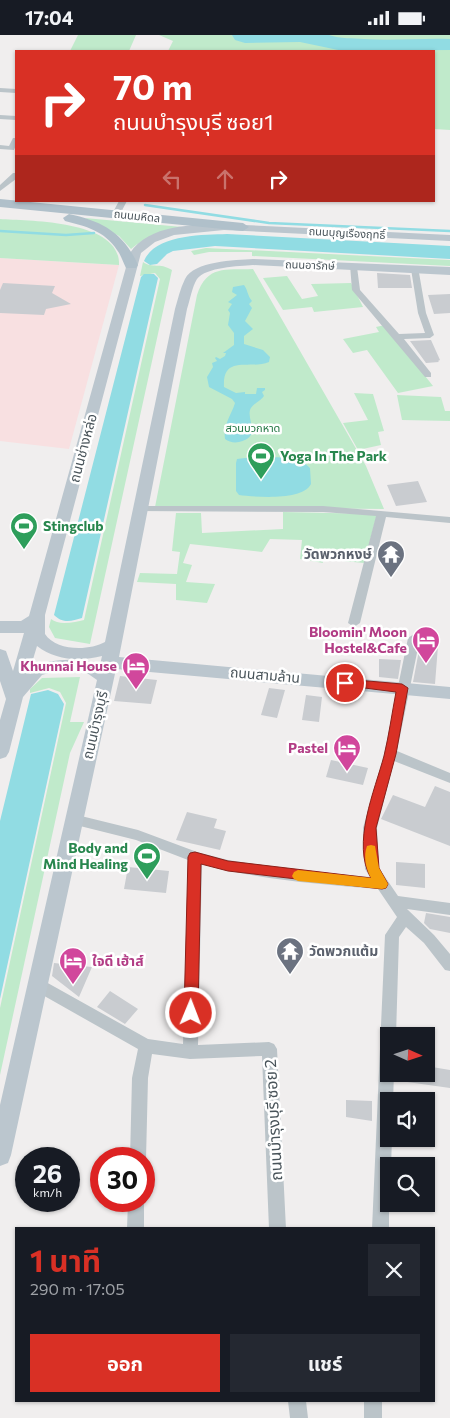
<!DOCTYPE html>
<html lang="th">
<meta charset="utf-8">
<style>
body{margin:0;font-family:Commissioner,"Noto Sans Thai",sans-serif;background:#242831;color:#f1f3f6;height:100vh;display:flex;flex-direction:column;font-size:19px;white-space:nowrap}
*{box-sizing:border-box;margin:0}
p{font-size:16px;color:#9ea1a6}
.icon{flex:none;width:28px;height:28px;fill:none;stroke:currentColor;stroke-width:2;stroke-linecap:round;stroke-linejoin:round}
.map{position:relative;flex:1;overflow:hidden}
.sheet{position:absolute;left:15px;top:1192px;width:420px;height:175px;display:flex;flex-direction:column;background:#171b24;border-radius:0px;box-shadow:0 1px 4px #0004}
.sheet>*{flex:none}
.top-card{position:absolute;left:15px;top:15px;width:420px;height:152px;border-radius:0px;box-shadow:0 1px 4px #0004;background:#d93025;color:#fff;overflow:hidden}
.needle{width:32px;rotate:93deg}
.tools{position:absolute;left:380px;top:992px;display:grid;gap:10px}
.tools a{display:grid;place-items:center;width:55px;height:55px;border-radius:0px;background:#171b24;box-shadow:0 1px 4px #0004;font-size:25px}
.speed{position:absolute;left:15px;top:1112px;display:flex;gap:10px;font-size:25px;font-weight:700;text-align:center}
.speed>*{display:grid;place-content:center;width:65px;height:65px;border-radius:50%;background:#171b24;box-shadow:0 1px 4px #0004;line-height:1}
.speed small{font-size:12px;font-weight:400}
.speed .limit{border:8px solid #d22;background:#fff;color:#111}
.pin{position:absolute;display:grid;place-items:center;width:42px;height:42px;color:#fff;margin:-21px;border:2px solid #fff;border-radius:50%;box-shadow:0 1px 5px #0007}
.me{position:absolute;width:55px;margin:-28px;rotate:1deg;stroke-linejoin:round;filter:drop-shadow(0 0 4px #0008)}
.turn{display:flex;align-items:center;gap:18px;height:105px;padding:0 15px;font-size:22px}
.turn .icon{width:65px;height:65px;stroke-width:2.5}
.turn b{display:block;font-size:35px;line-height:42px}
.lanes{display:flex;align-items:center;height:48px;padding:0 15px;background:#0003;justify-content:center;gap:25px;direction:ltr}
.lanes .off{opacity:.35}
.round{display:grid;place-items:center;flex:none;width:52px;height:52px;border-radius:0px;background:#242831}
.head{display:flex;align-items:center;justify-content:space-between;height:85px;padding:0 15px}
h1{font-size:30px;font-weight:700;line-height:38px;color:#d93025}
.primary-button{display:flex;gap:10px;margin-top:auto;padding:10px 15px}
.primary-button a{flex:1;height:58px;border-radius:0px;background:#d93025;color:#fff;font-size:20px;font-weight:700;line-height:58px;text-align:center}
.primary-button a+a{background:#242831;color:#f1f3f6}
.status{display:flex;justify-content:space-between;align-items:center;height:35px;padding:0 25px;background:#171b24;direction:ltr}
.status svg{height:14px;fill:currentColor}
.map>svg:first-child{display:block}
</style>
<div class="status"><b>17:04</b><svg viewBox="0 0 49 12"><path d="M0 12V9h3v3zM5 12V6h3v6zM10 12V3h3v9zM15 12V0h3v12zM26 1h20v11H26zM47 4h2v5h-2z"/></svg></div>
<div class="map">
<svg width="450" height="1383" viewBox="0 0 450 1383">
<rect width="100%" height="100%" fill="#f0eeee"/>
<path fill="#f8e0e1" d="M0 223 119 230 69 414 0 406Z"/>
<path fill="#c0eacb" d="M78 0H136L129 16H70Z
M159 0H450V95L434 94V16H168L173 6Z
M85 183 182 192C163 196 146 201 131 214L119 201Z
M0 184C30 186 121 185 119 230L0 223Z
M206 213 450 225V231L252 221V217H209L194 220 191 216Z
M143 227C153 234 159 227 172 235L90 609 55 603 49 592 51 584C59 591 75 587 84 585L160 244 155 238 140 241Z
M253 234 366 431 384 474 155 472 197 260C207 230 225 235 253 234Z
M287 241 302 264 318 261 311 249 351 248 363 272 314 277 312 272 283 275 263 243Z
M385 290 433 351 398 358 367 315 353 318 343 304 379 297 376 292Z
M354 358 373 359 384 396 378 397 381 410 358 415 343 388 368 385Z
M397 360 441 362 445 376H450V386L402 385Z
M283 477 377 479 364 528 322 524 323 528 300 524 302 505 270 504 262 517 190 509 183 528 192 530 186 547 215 549 207 568 176 565V549L137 547 140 538 177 539 180 517 172 516 176 478H201L202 498 283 494Z
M80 642 70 687H84L70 718 0 1040V973L66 668 60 657 49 653 30 658V654L42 643Z"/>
<path fill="#91dce3" d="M232 0H329C341 4 352 3 364 4 393 6 421 3 450 4V15L343 16 300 7 245 8 235 5Z
M227 199 450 211V224L215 211 173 216 167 219 157 229 150 230 144 226C155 199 203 200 227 199Z
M144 239H154L158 243 82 583C72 586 63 589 54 580L141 242Z
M244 250C248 255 247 260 252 266L249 269 252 273 245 286 253 294 244 301V309L263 315 270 322 269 327C251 335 222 319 224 352L236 358 245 357V359H256L257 353H265V355L262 357 264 361C261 366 252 369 250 375 247 386 262 402 239 407 234 408 229 407 225 404 223 389 231 381 235 368L232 364 209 352 207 342 213 332 212 328 217 326 215 323 216 322 220 324 225 321 226 318H223L234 310V298L228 290 230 278 228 275 232 269 228 267 237 260 232 257 233 252Z
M245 423C264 423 297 418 310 433L311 449C303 466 256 462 239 460L236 456V428L237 424Z
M48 655 58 659 64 669 0 964V786L31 659Z"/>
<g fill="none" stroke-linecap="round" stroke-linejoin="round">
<path stroke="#91dce3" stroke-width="2.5" d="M145 170 269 188 450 196
M0 196 66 200 94 198"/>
</g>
<path fill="#c9ccd0" d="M377 238 410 240 412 253H378Z
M3 248 55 251 52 258 71 269 46 274 44 280 0 278V255Z
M450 259V278L434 279 428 260Z
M431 305 440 325 438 326 439 327 426 328 410 306Z
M418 446 427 467 396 471 387 450Z
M420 610 438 611 435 649 413 647Z
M379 624 401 625 398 644 379 642Z
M120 641 157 645 151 669 114 666Z
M269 653 285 655 277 683 261 680Z
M306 660 322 662 319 687 302 685Z
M331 725 368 733 363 750 326 742Z
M435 751 450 757V811L381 784 393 760 425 772Z
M187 777 217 784 214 793 226 796 220 815 176 805Z
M396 827 425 829V853L396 850Z
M128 832 169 836 166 858 124 854Z
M426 878 450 882V898L430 894 424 888Z
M54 928 92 932 79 962 52 941Z
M110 956 138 974 125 989 97 972Z
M426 1031 450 1035V1053L400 1046 401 1039H426Z
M346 1065 372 1066V1086L346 1082Z"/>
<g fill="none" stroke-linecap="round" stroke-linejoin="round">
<path fill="#bbc4c9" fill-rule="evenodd" d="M0 53 16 54V58L0 57Z
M0 80 16 81V85L0 84Z
M13 103H16V110L14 115 0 114V110L9 111Z
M13 138H16V144L0 156V150Z
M119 166H127L119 181H113L112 179Z
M350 230 357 232 360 255 399 299 425 298 418 278 411 234 418 232 426 278 434 300 430 303 404 304 431 338V342H425L352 255Z
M140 471H323L450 482V488L386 482 360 588 354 592 348 588 376 481 323 477 136 476 135 474 136 472Z
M414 599 420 603 397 716 450 738V748L394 726 377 793 379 833 398 861 450 868V880L407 874 434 900 450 919V936L445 935 424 908 406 892 399 902 396 1001H389V1039H394L393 1066H389V1104H392L391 1131H389V1194H372L385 900 397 882 378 854C319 849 259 845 202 829L198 1010 269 1007 274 1009 277 1014 286 1194H269L262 1021 190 1024 152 1019 148 1043 146 1124 144 1130V1124H130L132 1043 138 1014 32 954 30 949 32 944 37 942 148 1004 183 1009 188 825 136 805 68 788 66 784 68 780 73 779 138 795 197 817 228 825 289 834 370 842 365 834 363 793 384 719 408 603Z
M144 1164V1194H127L128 1166H144Z
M288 1366H306L308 1383H290Z
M364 1366H382V1383H364Z"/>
<path fill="#bbc6ce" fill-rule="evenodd" d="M224 189 450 200V206L224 195 174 200 155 207 141 218 45 580V599C56 616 89 616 105 607L175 274C178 264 180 254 185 244 194 226 235 225 253 224L450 232V240L253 230C239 231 206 232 197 244 192 252 190 265 187 274L119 622 450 652V664L116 634 11 1120 8 1128 0 1131V1070L97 645 87 638 52 637 42 640 23 662 9 717 6 722 0 724V685L6 664 0 646V614L6 616 13 636 24 598H0V586H21L29 581 130 218C149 189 193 190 224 189ZM37 611C55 625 80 627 102 621L100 630C77 622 54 624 31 631Z"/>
<path fill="#b0c0ca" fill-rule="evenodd" d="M0 164 243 188 249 192 243 196 0 172Z
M69 179C102 186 124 198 138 230L136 233H126C123 227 121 220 117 215 105 196 85 191 65 186L63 183Z"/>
</g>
<path fill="#d93025" stroke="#8d1f18" d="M345 644 402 649 408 653 396 719 376 793 379 833 388 849 386 853 382 854 228 836 201 829 198 978 196 982 191 984 186 982 184 978 188 822 190 818 195 817 228 826 371 843C351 809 375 755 384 721 389 700 392 678 396 657L341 650 339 648 341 645Z"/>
<path fill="#f59e0b" d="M371 810 375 811 379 833 388 849 386 853 382 854 298 846 294 844 292 841 294 837 298 835 371 843C366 834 363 821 367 811Z"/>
<defs>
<g id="stadium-pin" transform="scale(1.4375)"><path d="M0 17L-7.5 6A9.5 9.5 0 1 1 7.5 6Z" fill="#2e9e5b" stroke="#fff"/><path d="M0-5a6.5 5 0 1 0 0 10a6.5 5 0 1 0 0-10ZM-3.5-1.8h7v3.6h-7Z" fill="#fff"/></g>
<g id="temple-pin" transform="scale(1.4375)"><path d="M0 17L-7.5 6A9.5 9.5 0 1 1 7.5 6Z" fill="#6b7280" stroke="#fff"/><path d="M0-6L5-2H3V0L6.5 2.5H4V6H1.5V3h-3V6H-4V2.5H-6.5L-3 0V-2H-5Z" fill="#fff"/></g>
<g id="hotel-pin" transform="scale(1.4375)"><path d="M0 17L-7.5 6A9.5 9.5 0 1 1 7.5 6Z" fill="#d1479c" stroke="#fff"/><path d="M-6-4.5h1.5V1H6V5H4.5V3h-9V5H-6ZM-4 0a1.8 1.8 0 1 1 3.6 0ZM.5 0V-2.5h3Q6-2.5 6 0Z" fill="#fff"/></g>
</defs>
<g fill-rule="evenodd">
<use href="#stadium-pin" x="261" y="421"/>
<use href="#stadium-pin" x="24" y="491"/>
<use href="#temple-pin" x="391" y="519"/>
<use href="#hotel-pin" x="426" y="605"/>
<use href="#hotel-pin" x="136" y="631"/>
<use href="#hotel-pin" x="347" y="713"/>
<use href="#stadium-pin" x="147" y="821"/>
<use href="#temple-pin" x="290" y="916"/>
<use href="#hotel-pin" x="73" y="926"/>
</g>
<g text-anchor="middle" stroke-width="5" stroke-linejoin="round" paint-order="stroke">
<g font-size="11" fill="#485359" stroke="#fff">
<text transform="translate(137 181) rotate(6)" y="4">ถนนมหิดล</text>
<text transform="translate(347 198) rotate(3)" y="4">ถนนบุญเรืองฤทธิ์</text>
<text transform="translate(310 230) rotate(2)" y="4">ถนนอารักษ์</text>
</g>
<g font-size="11" fill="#1f7440" stroke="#fff">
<text x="253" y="397">สวนบวกหาด</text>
</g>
<g font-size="14" fill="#485359" stroke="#fff">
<text transform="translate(83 413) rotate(-75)" y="5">ถนนช่างหล่อ</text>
<text transform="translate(265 640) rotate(5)" y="5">ถนนสามล้าน</text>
<text transform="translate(95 690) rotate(-77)" y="5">ถนนบำรุงบุรี</text>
</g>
<g font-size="14" font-weight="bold" fill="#27864d" stroke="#fff" text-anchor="start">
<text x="280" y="426">Yoga In The Park</text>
<text x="43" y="496">Stingclub</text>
<text x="128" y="818" text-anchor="end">Body and<tspan x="128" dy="16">Mind Healing</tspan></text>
</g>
<g font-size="14" font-weight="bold" fill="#5b616d" stroke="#fff" text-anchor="end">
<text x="372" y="524">วัดพวกหงษ์</text>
<text x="309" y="921" text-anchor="start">วัดพวกแต้ม</text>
</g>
<g font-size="14" font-weight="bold" fill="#b23c85" stroke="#fff" text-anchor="end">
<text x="407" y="602">Bloomin' Moon<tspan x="407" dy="16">Hostel&amp;Cafe</tspan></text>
<text x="117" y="636">Khunnai House</text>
<text x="328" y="718">Pastel</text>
<text x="92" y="931" text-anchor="start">ใจดี เฮ้าส์</text>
</g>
<g font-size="16" fill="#485359" stroke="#fff">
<text transform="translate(273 1085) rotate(-93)" y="6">ถนนบำรุงบุรี ซอย 2</text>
</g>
</g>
</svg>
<div class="tools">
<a><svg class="needle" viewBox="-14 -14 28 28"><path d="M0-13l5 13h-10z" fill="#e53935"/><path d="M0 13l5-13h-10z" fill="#9ea1a6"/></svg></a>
<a><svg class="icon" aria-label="sound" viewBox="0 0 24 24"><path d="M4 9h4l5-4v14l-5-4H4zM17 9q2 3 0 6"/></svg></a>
<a><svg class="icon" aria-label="search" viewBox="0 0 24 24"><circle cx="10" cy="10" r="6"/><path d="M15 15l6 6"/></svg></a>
</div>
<div class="speed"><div>26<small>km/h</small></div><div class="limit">30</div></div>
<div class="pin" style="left:345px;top:648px;background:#d93025"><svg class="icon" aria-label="arrive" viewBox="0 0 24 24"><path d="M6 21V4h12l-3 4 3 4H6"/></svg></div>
<svg class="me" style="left:191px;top:978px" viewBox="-20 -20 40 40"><circle r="17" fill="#d93025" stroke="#fff" stroke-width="3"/><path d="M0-11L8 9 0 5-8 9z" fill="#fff"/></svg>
<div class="top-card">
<div class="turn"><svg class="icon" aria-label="right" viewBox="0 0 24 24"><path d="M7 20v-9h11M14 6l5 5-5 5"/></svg><div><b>70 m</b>ถนนบำรุงบุรี ซอย1</div></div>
<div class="lanes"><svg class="icon off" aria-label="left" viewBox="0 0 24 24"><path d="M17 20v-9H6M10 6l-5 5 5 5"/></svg><svg class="icon off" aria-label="ahead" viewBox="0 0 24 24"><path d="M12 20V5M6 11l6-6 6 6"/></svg><svg class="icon" aria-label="right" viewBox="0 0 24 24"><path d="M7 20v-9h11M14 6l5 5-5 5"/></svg></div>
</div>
<section class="sheet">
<div class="head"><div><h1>1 นาที</h1><p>290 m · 17:05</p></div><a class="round"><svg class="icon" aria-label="close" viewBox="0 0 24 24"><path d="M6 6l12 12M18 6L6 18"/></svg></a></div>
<div class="primary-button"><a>ออก</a><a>แชร์</a></div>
</section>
</div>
